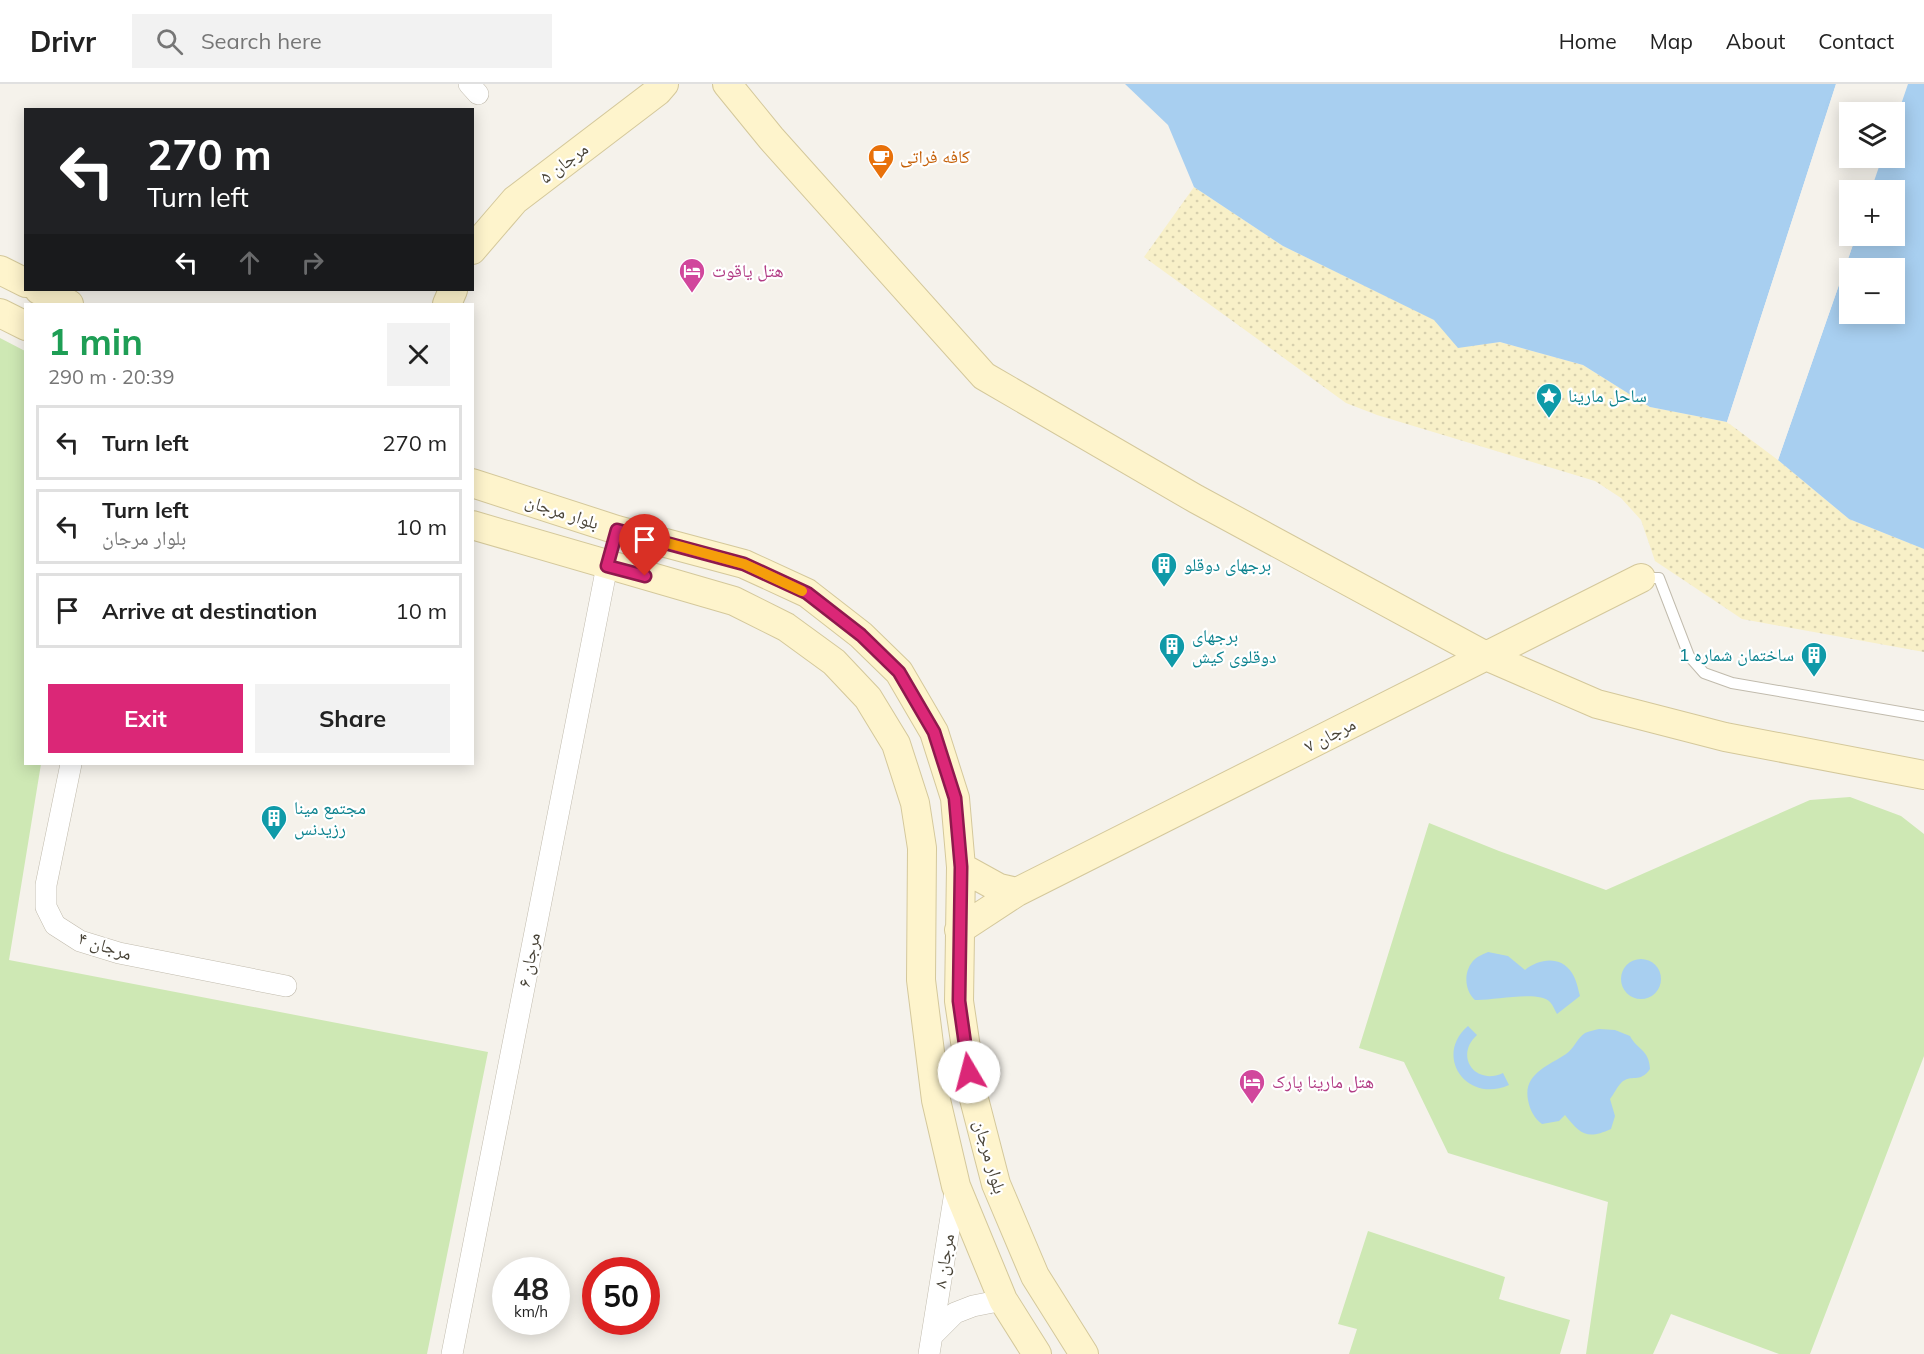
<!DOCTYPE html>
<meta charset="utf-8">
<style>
body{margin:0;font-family:Mulish,"Noto Naskh Arabic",sans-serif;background:#f2f2f2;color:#222;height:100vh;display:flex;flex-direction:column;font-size:22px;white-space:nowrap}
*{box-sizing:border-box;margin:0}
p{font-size:20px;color:#767676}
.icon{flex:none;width:33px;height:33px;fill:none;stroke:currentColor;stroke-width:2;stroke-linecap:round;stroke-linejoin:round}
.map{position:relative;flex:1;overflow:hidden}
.drawer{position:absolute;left:24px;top:219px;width:450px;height:462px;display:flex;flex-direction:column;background:#fff;border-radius:0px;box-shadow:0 3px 15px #0003}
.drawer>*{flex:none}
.banner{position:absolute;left:24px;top:24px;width:450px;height:183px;border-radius:0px;box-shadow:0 3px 15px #0003;background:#202124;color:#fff;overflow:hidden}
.buttons{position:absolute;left:1839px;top:18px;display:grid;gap:12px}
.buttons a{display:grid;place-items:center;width:66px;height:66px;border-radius:0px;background:#fff;box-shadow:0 3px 15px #0003;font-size:30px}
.speed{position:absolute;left:492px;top:1173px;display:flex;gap:12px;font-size:30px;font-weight:700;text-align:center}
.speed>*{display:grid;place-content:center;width:78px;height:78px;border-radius:50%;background:#fff;box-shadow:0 3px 15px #0003;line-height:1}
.speed small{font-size:15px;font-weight:400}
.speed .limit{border:9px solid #d22;background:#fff;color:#111}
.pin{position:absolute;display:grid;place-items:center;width:51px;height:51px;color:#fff;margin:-62px -26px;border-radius:50% 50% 50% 0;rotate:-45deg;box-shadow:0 0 6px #0007}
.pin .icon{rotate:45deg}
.me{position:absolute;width:66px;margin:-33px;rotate:352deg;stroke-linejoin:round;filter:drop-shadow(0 0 4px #0008)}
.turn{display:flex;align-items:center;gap:21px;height:126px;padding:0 24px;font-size:27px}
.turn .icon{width:78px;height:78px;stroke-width:2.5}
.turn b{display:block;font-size:42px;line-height:51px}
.lanes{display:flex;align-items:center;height:57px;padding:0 24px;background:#0003;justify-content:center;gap:30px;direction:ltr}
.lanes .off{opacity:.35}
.round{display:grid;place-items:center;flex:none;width:63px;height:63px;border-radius:0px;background:#f2f2f2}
.overview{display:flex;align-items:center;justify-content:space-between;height:102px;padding:0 24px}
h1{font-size:36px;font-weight:700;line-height:45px;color:#1e9e55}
.button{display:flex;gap:12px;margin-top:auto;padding:12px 24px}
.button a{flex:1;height:69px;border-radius:0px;background:#db2777;color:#fff;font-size:24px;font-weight:700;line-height:69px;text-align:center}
.button a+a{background:#f2f2f2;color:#222}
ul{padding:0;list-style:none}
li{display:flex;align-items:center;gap:18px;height:75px;margin:0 12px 9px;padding:0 12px;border:3px solid #e0e0e0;border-radius:0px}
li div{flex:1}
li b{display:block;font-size:22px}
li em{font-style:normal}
header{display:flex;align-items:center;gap:36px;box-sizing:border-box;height:84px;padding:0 30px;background:#fff;border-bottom:2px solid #e0e0e0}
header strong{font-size:28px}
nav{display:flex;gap:33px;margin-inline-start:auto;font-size:21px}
.search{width:420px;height:54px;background:#f2f2f2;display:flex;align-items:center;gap:15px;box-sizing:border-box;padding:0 21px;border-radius:0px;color:#767676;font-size:22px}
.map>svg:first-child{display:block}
</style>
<header>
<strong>Drivr</strong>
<div class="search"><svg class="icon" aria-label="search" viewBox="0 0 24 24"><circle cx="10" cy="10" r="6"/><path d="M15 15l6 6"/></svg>Search here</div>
<nav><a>Home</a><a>Map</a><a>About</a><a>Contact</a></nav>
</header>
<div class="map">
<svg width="1924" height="1270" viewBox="0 0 1924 1270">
<defs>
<pattern id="sand-dots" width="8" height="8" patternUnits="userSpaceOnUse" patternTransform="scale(1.5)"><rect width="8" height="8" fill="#f8f0c8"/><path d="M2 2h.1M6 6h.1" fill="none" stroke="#d6cfad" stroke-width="1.8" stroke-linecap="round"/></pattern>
</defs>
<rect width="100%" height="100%" fill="#f5f2eb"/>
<path fill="#cee8b4" d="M0 254 25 267 26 680H41L9 876 488 968 427 1270H0Z
M1850 713 1901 732 1924 750V972L1810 1270H1779L1671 1230 1653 1270H1586L1608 1118 1448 1069 1404 978 1359 964 1429 739 1499 767 1606 806 1810 716Z
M1368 1147 1505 1193 1499 1215 1570 1236 1560 1270H1349L1357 1245 1338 1240Z"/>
<path fill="url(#sand-dots)" d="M1194 103 1283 162 1435 236 1458 263 1500 258 1583 281 1650 323 1727 338 1778 376 1849 435 1924 465V568L1742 535 1655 477 1641 436 1621 414 1595 397 1377 331 1346 319 1144 173Z"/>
<path fill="#a8cff0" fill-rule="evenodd" d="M1125 0H1836L1727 338 1650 323 1583 281 1500 258 1458 264 1434 236 1283 162 1194 103 1168 41Z
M1908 0H1924V465L1849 435 1778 376 1856 152H1894V106H1871L1882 74H1894L1895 38ZM1850 184H1894V230H1850Z
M1488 868 1508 872 1525 886C1539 875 1560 871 1572 889 1576 895 1578 904 1580 912L1557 930C1555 927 1553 921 1550 918 1539 906 1492 917 1475 916 1464 906 1463 886 1475 875 1478 872 1484 870 1488 868Z
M1621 895a20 20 0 1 1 40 0a20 20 0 1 1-40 0Z
M1468 942 1477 951C1454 972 1475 1002 1503 989L1509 1001C1467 1020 1433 972 1468 942Z
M1599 945 1615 946 1630 952C1637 966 1649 965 1650 985 1640 1000 1631 989 1621 999 1617 1003 1614 1010 1610 1015L1615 1032 1611 1045C1587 1056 1580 1050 1565 1031L1559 1037 1542 1040C1534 1034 1530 1026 1528 1016 1523 990 1548 982 1566 970 1574 965 1577 954 1585 949 1589 947 1595 946 1599 945Z"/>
<path fill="#f5f2eb" d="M1836 0 1838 1 1729 340 1727 338Z
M1852 152H1856L1778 376 1776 374Z"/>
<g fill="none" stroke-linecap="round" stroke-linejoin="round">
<g stroke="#c1bbad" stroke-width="12">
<path id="lane" d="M1642 494H1659L1689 572 1704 589 1732 599 1924 632"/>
</g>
<g stroke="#c1bbad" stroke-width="22">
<path id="street" d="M469 0 478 10
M71 680 46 801V823L55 841 80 857 119 869 286 902
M933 1251 955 1229 973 1222 1003 1216
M452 1270 607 482
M929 1270 956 1102"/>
</g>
<g stroke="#d4c89b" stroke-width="30">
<path id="secondary" d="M727 0 771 54 984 292 1196 415 1486 572 1597 620 1725 653 1924 691
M472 166 515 116 658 7 664 0
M0 186 26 199
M39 206 69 220
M447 220 453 206
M0 229 26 242
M472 399 617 446 744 480 807 509 861 551 899 588 934 648 955 714 961 783 959 917 973 1011 996 1100 1035 1192 1084 1270
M472 441 734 517 786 543 834 578 868 614 896 660 915 719 922 764 921 896 936 1016 956 1102 1003 1216 1037 1270
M961 783 999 804 1017 808
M959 846 1017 808 1641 494"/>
</g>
<use href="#lane" stroke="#fff" stroke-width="10"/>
<use href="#street" stroke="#fff" stroke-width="21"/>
<use href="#secondary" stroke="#fef4cc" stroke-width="28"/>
</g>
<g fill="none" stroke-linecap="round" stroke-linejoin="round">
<g stroke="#8e194d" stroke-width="15">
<path id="route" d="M645 492 607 482 617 446 744 480 807 509 861 551 899 588 934 648 955 714 961 783 959 917 969 988"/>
</g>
<use href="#route" stroke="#db2777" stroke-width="10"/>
<path stroke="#f59e0b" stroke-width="10" d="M649 454 744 480 802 507"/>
</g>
<defs>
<g id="cafe-pin" transform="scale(1.35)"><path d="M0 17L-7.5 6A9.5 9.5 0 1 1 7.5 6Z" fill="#e8710a" stroke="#fff"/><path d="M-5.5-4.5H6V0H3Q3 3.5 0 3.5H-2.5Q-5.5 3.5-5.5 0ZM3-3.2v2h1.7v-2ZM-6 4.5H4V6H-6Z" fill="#fff"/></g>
<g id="hotel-pin" transform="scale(1.35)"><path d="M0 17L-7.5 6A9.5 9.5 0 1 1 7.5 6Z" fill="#d1479c" stroke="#fff"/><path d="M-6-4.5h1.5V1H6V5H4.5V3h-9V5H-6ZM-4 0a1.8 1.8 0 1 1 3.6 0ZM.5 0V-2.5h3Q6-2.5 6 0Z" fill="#fff"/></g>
<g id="sight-pin" transform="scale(1.35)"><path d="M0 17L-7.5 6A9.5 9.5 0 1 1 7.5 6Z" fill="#0f9aa8" stroke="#fff"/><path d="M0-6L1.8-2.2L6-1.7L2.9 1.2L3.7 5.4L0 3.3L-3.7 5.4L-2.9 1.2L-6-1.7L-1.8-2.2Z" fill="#fff"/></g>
<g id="building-pin" transform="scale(1.35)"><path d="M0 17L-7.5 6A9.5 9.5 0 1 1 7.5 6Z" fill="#0f9aa8" stroke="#fff"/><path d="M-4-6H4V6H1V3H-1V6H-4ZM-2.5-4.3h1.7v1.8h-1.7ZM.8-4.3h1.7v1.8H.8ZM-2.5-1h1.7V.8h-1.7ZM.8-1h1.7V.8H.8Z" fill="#fff"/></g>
</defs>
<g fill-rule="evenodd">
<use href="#cafe-pin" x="881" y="73"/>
<use href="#hotel-pin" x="692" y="187"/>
<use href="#sight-pin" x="1549" y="312"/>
<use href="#building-pin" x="1164" y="481"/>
<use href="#building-pin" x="1172" y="562"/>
<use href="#building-pin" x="1814" y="571"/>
<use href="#building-pin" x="274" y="734"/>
<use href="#hotel-pin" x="1252" y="998"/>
</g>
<g text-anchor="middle" stroke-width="4.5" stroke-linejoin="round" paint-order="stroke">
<g font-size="18" fill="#c56008" stroke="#fff" text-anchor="start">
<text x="900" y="79">کافه فراتی</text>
</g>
<g font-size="18" fill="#494438" stroke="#fff">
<text transform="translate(564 79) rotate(-37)" y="6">مرجان ۵</text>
<text transform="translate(562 428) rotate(18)" y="6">بلوار مرجان</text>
<text transform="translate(1330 651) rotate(-27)" y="6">مرجان ۷</text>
<text transform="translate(105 862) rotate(18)" y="6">مرجان ۴</text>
<text transform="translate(529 876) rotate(-79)" y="6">مرجان ۶</text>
<text transform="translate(990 1073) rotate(74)" y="6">بلوار مرجان</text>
<text transform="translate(944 1177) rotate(-81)" y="6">مرجان ۸</text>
</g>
<g font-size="18" fill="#b23c85" stroke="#fff" text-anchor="start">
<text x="712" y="193">هتل یاقوت</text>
<text x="1272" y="1004">هتل مارینا پارک</text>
</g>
<g font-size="18" fill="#0d838f" stroke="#fff" text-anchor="start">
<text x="1568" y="318">ساحل مارینا</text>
<text x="1184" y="487">برجهای دوقلو</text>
<text x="1192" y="558">برجهای<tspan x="1192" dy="21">دوقلوی کیش</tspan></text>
<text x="1794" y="577" text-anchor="end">ساختمان شماره 1</text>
<text x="294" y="730">مجتمع مینا<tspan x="294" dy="21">رزیدنس</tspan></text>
</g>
</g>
</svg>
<div class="buttons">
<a><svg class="icon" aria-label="layers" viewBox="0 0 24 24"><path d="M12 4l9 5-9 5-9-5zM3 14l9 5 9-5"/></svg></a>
<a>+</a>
<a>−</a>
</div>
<div class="speed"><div>48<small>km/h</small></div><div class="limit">50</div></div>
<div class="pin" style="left:645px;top:492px;background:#d93025"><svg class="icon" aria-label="arrive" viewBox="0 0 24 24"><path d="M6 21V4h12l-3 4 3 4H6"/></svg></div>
<svg class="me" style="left:969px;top:988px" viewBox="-20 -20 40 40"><circle r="19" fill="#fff"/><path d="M0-13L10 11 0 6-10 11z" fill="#db2777"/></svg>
<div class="banner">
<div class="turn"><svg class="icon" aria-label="left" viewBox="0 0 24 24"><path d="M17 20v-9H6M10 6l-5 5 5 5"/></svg><div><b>270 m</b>Turn left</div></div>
<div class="lanes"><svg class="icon" aria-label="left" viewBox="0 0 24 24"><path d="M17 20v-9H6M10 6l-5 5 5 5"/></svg><svg class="icon off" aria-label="ahead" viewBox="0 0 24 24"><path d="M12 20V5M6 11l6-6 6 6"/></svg><svg class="icon off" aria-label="right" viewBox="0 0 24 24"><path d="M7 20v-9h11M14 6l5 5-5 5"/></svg></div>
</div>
<section class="drawer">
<div class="overview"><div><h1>1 min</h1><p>290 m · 20:39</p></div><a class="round"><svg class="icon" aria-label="close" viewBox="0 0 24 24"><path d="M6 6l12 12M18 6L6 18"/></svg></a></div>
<ul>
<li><svg class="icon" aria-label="left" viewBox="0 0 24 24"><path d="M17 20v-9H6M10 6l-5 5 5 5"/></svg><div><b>Turn left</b></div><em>270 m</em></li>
<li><svg class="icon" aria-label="left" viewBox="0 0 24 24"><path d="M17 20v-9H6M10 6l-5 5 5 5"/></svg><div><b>Turn left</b><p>بلوار مرجان</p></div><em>10 m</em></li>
<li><svg class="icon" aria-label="arrive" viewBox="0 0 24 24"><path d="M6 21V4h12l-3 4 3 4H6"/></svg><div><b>Arrive at destination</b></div><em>10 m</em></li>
</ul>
<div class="button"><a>Exit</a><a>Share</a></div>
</section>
</div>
